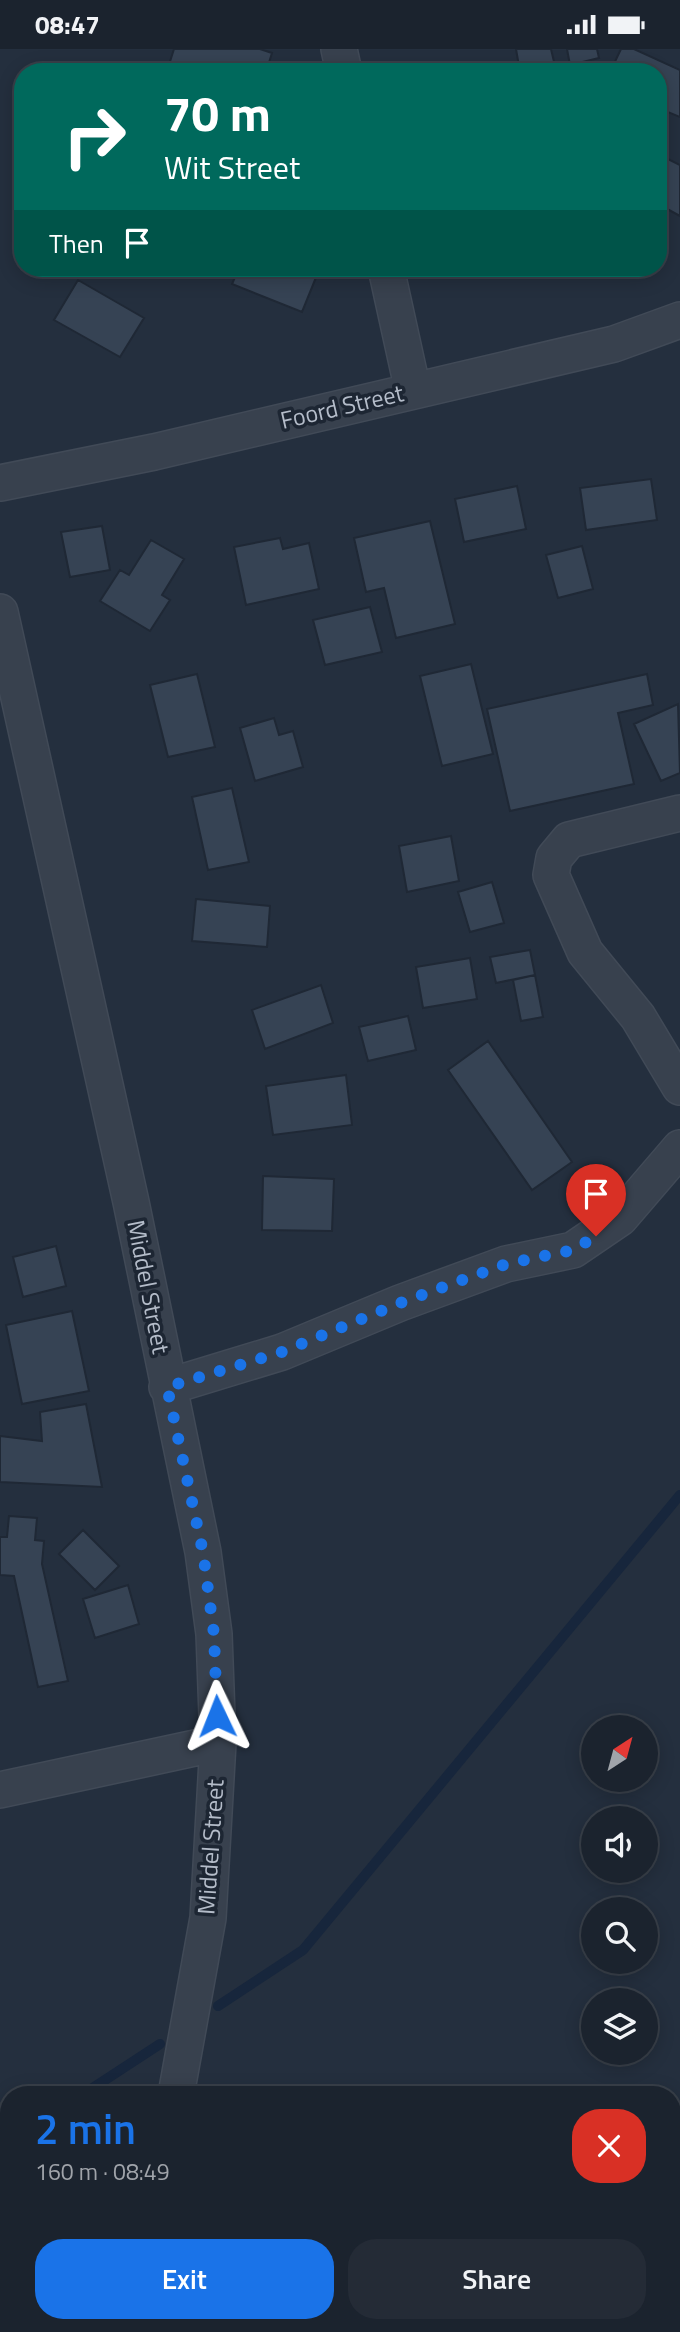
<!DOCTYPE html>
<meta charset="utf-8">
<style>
body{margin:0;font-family:"Titillium Web",sans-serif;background:#242b36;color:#f1f3f6;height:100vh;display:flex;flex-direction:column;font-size:26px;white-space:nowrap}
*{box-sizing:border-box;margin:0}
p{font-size:23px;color:#a0a4aa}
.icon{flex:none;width:38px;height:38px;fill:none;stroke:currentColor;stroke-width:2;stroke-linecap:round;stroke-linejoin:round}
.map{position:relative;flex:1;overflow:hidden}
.panel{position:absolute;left:0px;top:2037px;width:681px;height:247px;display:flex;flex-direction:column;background:#1b232e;border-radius:28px 28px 0 0;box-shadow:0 4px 18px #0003,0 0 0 2px #39404a}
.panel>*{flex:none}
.hud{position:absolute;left:14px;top:14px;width:653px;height:214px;border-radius:28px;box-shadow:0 4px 18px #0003,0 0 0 2px #39404a;background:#00695c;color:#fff;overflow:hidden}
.needle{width:46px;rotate:36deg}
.buttons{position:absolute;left:581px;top:1666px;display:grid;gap:14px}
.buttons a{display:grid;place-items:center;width:77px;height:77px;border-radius:50%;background:#1b232e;box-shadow:0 4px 18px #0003,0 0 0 2px #39404a;font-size:35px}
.pin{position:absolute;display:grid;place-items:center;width:60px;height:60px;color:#fff;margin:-72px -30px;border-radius:50% 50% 50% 0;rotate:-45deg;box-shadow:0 0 7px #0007}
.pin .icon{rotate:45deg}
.me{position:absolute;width:77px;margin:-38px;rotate:358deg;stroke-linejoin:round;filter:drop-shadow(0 0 5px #0008)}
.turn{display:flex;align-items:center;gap:24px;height:147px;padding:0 35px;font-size:32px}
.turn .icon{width:91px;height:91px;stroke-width:2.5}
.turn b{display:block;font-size:49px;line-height:60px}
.then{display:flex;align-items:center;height:66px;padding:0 35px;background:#0003;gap:14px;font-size:26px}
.round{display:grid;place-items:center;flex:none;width:74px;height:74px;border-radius:28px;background:#242b36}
.headline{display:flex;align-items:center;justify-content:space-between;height:119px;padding:0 35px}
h1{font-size:42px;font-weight:600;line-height:52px;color:#1a73e8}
.action{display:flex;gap:14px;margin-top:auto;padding:14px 35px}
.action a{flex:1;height:80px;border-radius:28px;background:#1a73e8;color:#fff;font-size:28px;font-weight:600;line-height:80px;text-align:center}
.action a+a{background:#242b36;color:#f1f3f6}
.status{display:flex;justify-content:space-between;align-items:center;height:49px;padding:0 35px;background:#1b232e;direction:ltr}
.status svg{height:19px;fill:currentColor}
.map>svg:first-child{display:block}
</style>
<div class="status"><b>08:47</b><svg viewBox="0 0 49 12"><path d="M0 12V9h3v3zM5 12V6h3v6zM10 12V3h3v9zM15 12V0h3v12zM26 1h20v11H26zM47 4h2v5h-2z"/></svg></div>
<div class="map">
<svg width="680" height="2283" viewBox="0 0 680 2283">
<rect width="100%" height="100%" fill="#242f3e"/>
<path fill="#263c3f" d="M9 2229V2275H95L94 2283H0V2230Z"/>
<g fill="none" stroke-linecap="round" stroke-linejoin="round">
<path stroke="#17263c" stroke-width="10" d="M218 1957 303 1901 680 1446
M82 2046 160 1995
M0 2077 9 2074"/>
</g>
<path fill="#364354" stroke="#1f2835" stroke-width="2" d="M174 0H260L272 4 266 23H172L167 22Z
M516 0H551L555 17 520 23Z
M567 0H597L599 9 570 16Z
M621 0H634L680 21V68L658 59V23H610Z
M658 105 680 116V167L658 155Z
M239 219H298L317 226 302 263 232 235Z
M78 231 144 269 120 308 54 271Z
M651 430 657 471 586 481 580 439Z
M517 437 526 480 464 493 455 450Z
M430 472 455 575 396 589 384 539 366 543 354 489Z
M102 477 110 521 70 528 61 483Z
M280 489 283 500 309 494 319 540 246 556 234 498Z
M151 491 184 510 162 546 170 551 150 582 100 552 120 521 129 526Z
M582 497 593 540 558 549 546 506Z
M370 558 382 603 325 616 313 571Z
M471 615 493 705 442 717 420 627Z
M197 625 215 698 168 708 150 636Z
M647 625 653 656 618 664 634 735 510 762 487 660Z
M678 655 680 724 661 732 634 675Z
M274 669 279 686 293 682 303 718 255 732 240 679Z
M232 739 249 813 208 821 192 748Z
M451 787 459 832 407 843 399 797Z
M492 833 504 874 470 883 458 843Z
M196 850 270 857 267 898 192 892Z
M530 901 535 926 496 934 490 908Z
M470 909 477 950 423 959 416 918Z
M535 926 543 968 521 972 513 931Z
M321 936 333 974 265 1000 252 961Z
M408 967 416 1001 368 1012 359 978Z
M488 992 572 1113 532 1141 448 1021Z
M346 1026 352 1076 273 1086 266 1037Z
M263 1127 334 1130 332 1182 262 1181Z
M56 1197 66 1237 23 1248 13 1208Z
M72 1262 89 1342 22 1355 6 1276Z
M86 1355 102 1438 0 1433V1387L42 1392 40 1363Z
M9 1467 37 1469 35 1491 44 1492 42 1515 68 1632 38 1638 14 1527 0 1526V1488H7Z
M83 1481 119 1517 95 1541 59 1505Z
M128 1536 139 1575 95 1589 83 1550Z"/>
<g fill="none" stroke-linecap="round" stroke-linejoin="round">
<g stroke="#414a57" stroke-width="38">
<path id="minor" d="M339 0 344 23
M386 219 413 342
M0 434 154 403 614 295 680 271
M0 563 131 1153 203 1503 214 1585 218 1694 208 1869 176 2046
M680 764 569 791 554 809 551 826 585 903 638 968 680 1038
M167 1338 282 1303 400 1254 506 1215 573 1201 620 1169 680 1099
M0 1741 218 1694
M137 2283 139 2275"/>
</g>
<use href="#minor" stroke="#38414e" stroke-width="35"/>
</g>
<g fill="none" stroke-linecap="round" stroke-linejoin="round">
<path stroke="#1a73e8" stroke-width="12" stroke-dasharray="0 21.6" d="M217 1667 214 1585 203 1503 167 1338 282 1303 400 1254 506 1215 573 1201 596 1187"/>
</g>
<g text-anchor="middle" stroke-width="7" stroke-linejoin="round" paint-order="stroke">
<g font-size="24" fill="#b4bcc9" stroke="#1d2633">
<text transform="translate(342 358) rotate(-13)" y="8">Foord Street</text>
<text transform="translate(148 1238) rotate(79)" y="8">Middel Street</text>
<text transform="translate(211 1798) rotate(-86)" y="8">Middel Street</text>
</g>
</g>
</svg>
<div class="buttons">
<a><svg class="needle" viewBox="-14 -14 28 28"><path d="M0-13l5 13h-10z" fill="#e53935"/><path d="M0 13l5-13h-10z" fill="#a0a4aa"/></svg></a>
<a><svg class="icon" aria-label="sound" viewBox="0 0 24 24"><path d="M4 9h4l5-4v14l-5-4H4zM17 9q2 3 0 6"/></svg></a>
<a><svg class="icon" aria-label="search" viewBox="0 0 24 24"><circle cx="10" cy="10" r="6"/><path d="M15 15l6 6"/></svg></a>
<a><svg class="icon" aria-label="layers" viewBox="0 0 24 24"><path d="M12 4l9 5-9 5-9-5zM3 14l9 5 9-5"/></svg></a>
</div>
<div class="pin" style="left:596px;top:1187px;background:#d93025"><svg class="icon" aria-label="arrive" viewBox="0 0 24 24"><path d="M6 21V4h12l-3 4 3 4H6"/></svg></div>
<svg class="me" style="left:217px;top:1667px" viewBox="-20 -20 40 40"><path d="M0-17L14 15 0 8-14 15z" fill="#1a73e8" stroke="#fff" stroke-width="4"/></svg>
<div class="hud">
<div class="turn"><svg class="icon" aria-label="right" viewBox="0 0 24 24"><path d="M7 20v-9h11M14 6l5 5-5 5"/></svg><div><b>70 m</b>Wit Street</div></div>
<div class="then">Then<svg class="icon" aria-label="arrive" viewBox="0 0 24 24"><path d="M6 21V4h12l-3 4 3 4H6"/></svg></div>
</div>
<section class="panel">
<div class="headline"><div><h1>2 min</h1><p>160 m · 08:49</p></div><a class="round" style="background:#d93025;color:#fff"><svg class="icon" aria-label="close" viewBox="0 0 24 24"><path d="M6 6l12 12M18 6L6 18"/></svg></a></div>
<div class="action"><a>Exit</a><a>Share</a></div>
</section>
</div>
